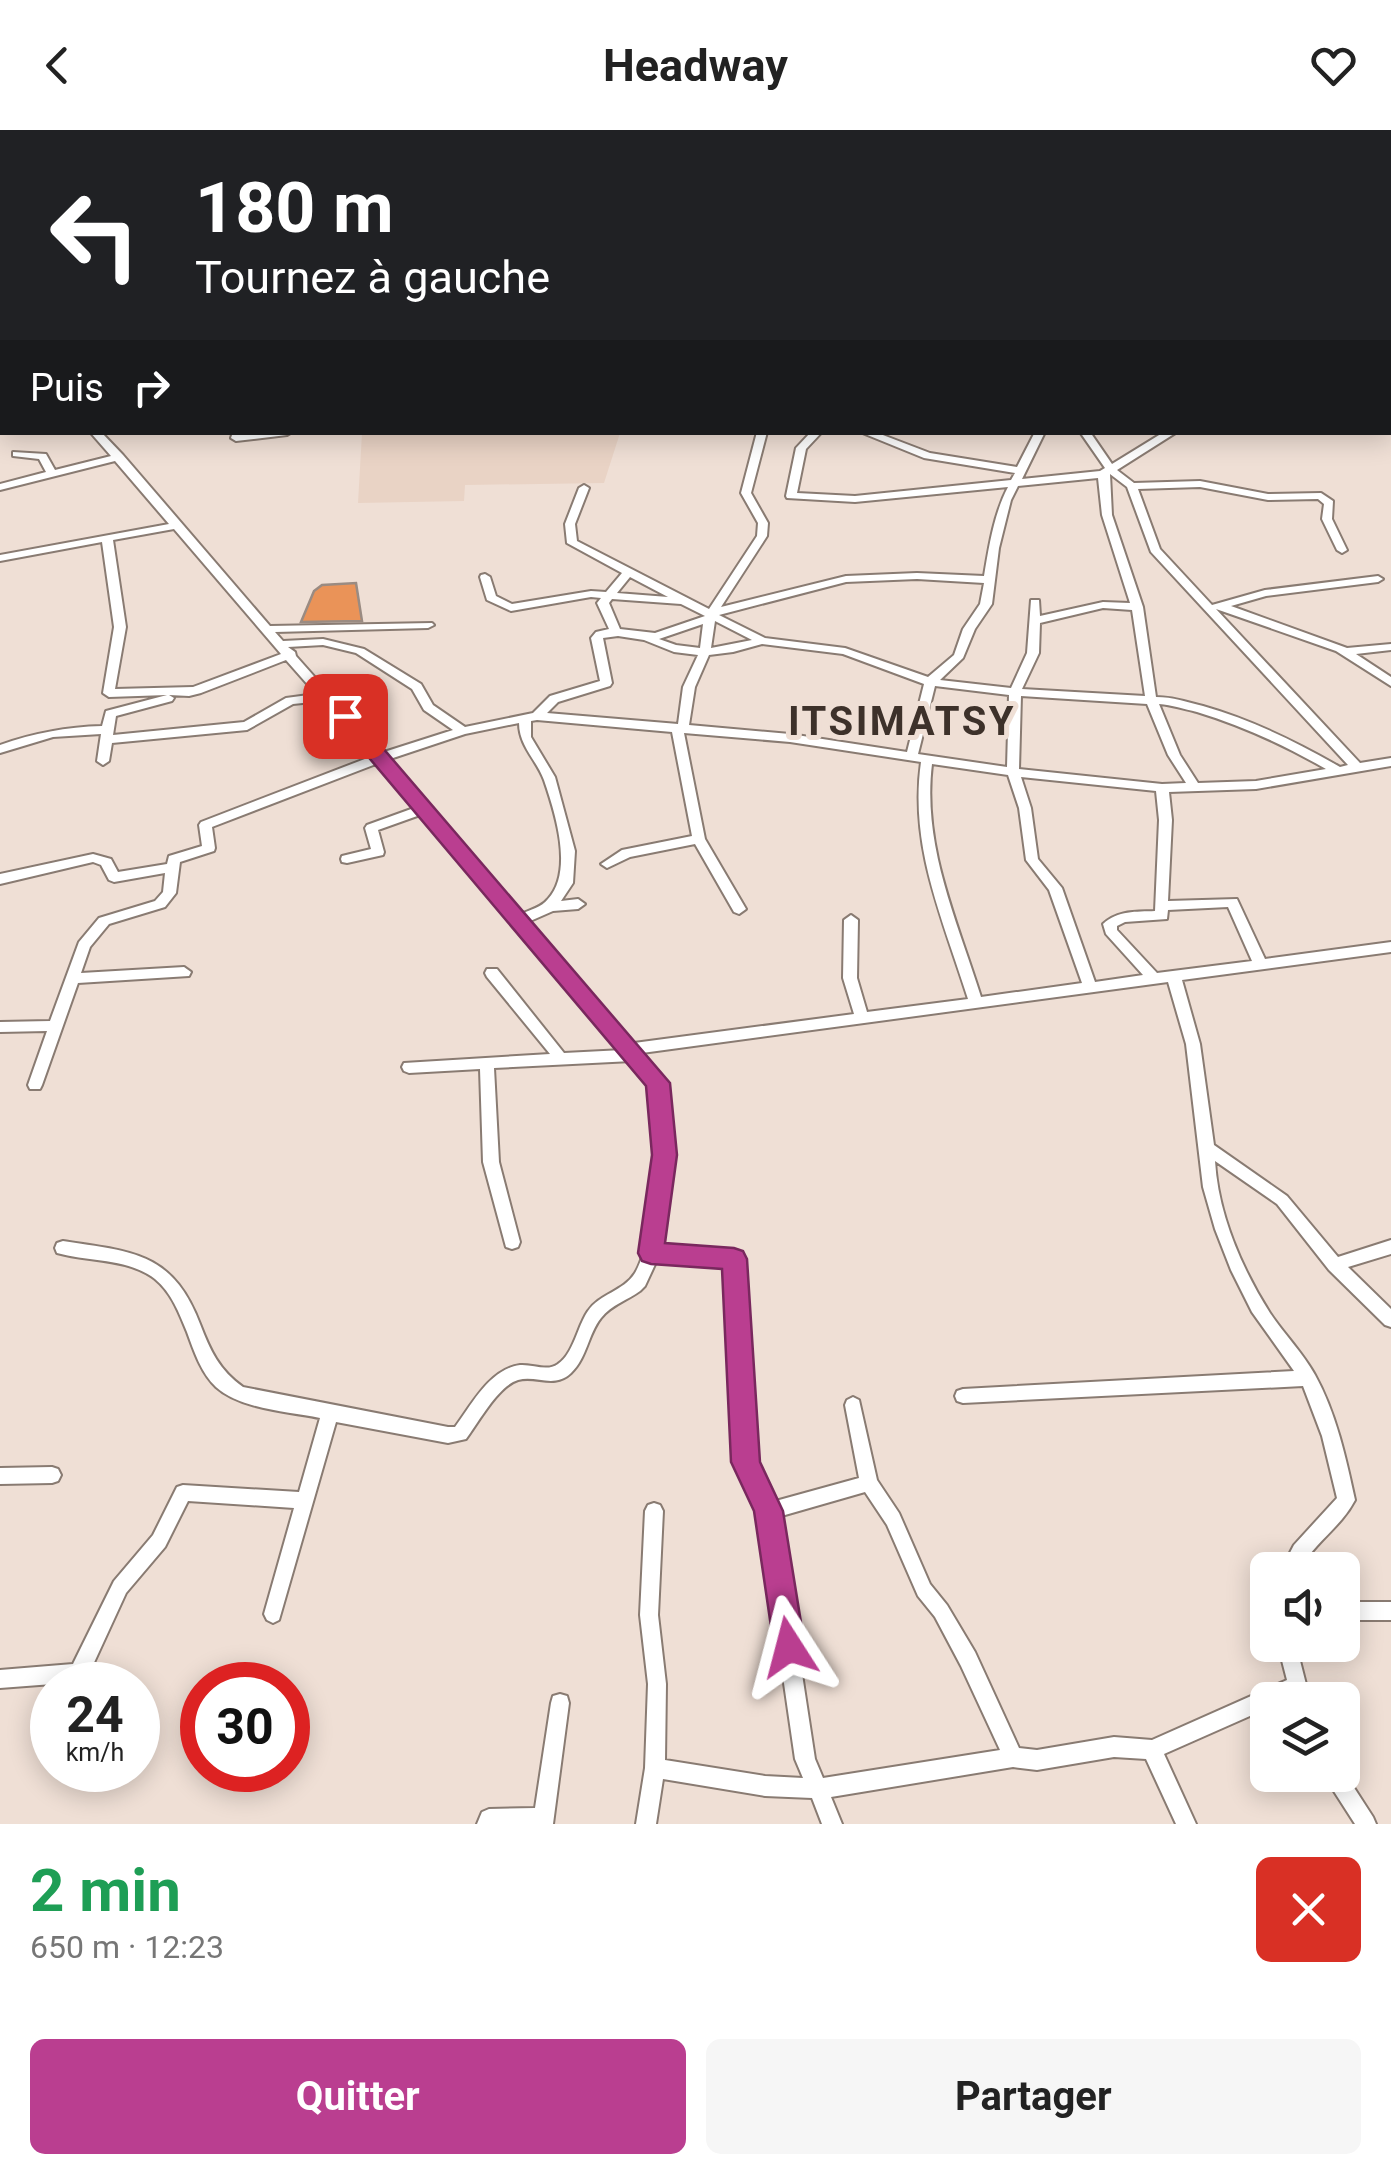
<!DOCTYPE html>
<html lang="fr">
<meta charset="utf-8">
<style>
body{margin:0;font-family:Roboto,sans-serif;background:#f6f6f6;color:#222;height:100vh;display:flex;flex-direction:column;font-size:38px;white-space:nowrap}
*{box-sizing:border-box;margin:0}
p{font-size:32px;color:#767676}
.icon{flex:none;width:55px;height:55px;fill:none;stroke:currentColor;stroke-width:2;stroke-linecap:round;stroke-linejoin:round}
.map{position:relative;height:1694px;overflow:hidden}
.drawer{display:flex;flex-direction:column;background:#fff;flex:1}
.drawer>*{flex:none}
.top-card{position:absolute;left:0px;top:0px;width:1392px;height:305px;box-shadow:0 5px 25px #0003;background:#202124;color:#fff;overflow:hidden}
.tools{position:absolute;left:1250px;top:1422px;display:grid;gap:20px}
.tools a{display:grid;place-items:center;width:110px;height:110px;border-radius:15px;background:#fff;box-shadow:0 5px 25px #0003;font-size:50px}
.speed{position:absolute;left:30px;top:1532px;display:flex;gap:20px;font-size:50px;font-weight:700;text-align:center}
.speed>*{display:grid;place-content:center;width:130px;height:130px;border-radius:50%;background:#fff;box-shadow:0 5px 25px #0003;line-height:1}
.speed small{font-size:25px;font-weight:400}
.speed .limit{border:15px solid #d22;background:#fff;color:#111}
.pin{position:absolute;display:grid;place-items:center;width:85px;height:85px;color:#fff;margin:-42px;border-radius:20px;box-shadow:0 5px 15px #0006}
.me{position:absolute;width:110px;margin:-55px;rotate:351deg;stroke-linejoin:round;filter:drop-shadow(0 0 8px #0008)}
.turn{display:flex;align-items:center;gap:35px;height:210px;padding:0 30px;font-size:45px}
.turn .icon{width:130px;height:130px;stroke-width:2.5}
.turn b{display:block;font-size:70px;line-height:85px}
.then{display:flex;align-items:center;height:95px;padding:0 30px;background:#0003;gap:20px;font-size:38px}
.round{display:grid;place-items:center;flex:none;width:105px;height:105px;border-radius:15px;background:#f6f6f6}
.headline{display:flex;align-items:center;justify-content:space-between;height:170px;padding:0 30px}
h1{font-size:60px;font-weight:700;line-height:75px;color:#1e9e55}
.primary-button{display:flex;gap:20px;margin-top:auto;padding:20px 30px}
.primary-button a{flex:1;height:115px;border-radius:15px;background:#ba3e90;color:#fff;font-size:40px;font-weight:700;line-height:115px;text-align:center}
.primary-button a+a{background:#f6f6f6;color:#222}
header{display:flex;justify-content:space-between;align-items:center;height:130px;padding:0 30px;background:#fff;font-size:45px;font-weight:700}
.map>svg:first-child{display:block}
</style>
<header><svg class="icon" aria-label="back" viewBox="0 0 24 24"><path d="M15 5l-7 7 7 7"/></svg>Headway<svg class="icon" aria-label="heart" viewBox="0 0 24 24"><path d="M12 20l-8-8c-3-5 5-10 8-4 3-6 11-1 8 4z"/></svg></header>
<div class="map">
<svg width="1391" height="1694" viewBox="0 0 1391 1694">
<rect width="100%" height="100%" fill="#efdfd5"/>
<path fill="#e9d3c5" d="M362 303V302L620 303 604 353 465 355 464 371 358 373Z"/>
<path fill="#ea9358" stroke="#9a8b82" stroke-width="2.5" d="M356 453 362 491 301 492 314 461 322 455Z"/>
<g fill="none" stroke-linecap="round" stroke-linejoin="round">
<g stroke="#897b72" stroke-width="4">
<path id="minor" d="M11 0H19L17 2H9Z
M332 0H338L341 2H331Z
M849 0H857L858 2H850Z
M1005 0H1013V2H1005Z
M1338 0H1346L1344 2H1336Z
M0 16H2V27H0Z
M1390 136 1391 137V143L1390 142Z
M0 170H2V176H0Z
M0 194 2 195V203L0 202Z
M1390 221H1391V227H1390Z
M1390 255H1391V261H1390Z
M0 262 2 263V269L0 268Z
M90 302H101L123 325 270 496 432 493 434 495 428 498 275 502 283 511 323 509 364 519 421 554 433 575 465 597 533 583 550 566 600 551 591 508 596 502 609 499 597 473 601 468 591 467 511 481 487 470 480 447 481 445 485 444 490 447 496 466 512 474 591 461 606 462 622 443 567 413 565 394 579 358 584 355 589 358 575 394 577 411 709 479 757 406 758 393 741 363 757 302H767L751 363 768 393 767 406 721 477 846 446 917 443 984 446C989 416 994 384 1008 357L855 372 787 368 786 366 796 318 811 302H822L806 319 797 363 855 366 1011 350 1015 343 924 328 860 302H875L930 323 1017 337 1035 302H1045L1022 349 1100 341 1105 338 1080 302H1090L1112 334 1164 302H1177L1117 340 1134 353 1200 351 1268 364 1321 363 1333 371 1332 389 1347 420 1342 423 1337 420 1322 389 1324 374 1318 369 1268 370 1200 357 1138 359 1160 419 1212 475 1265 460 1378 446 1383 449 1378 452 1266 466 1231 476 1347 518 1391 514V520L1356 524 1391 547V556L1336 521 1216 479 1360 633 1391 628V636L1256 659 1169 662 1172 690 1168 771 1237 769 1265 829 1391 812V822L1182 850 1200 914 1214 1015 1287 1066 1338 1127 1391 1110V1124L1348 1137 1391 1179V1197L1385 1195 1329 1140 1277 1074 1215 1031C1218 1084 1242 1139 1270 1183 1284 1204 1303 1223 1315 1245 1336 1283 1346 1328 1355 1370 1341 1397 1314 1413 1299 1440H1281L1294 1415 1337 1368 1322 1306 1303 1256 963 1273 957 1271 955 1266 957 1261 963 1259 1294 1241 1252 1182 1231 1140 1215 1099 1203 1057 1186 914 1168 852 642 923C649 934 660 942 665 954 680 995 670 1075 660 1117L734 1122 740 1124 742 1129 754 1332 772 1372 859 1348 845 1275 847 1270 853 1267 859 1270 877 1350 899 1383 930 1454 947 1475 975 1522 1019 1618 1037 1620 1114 1607 1152 1610 1287 1550 1278 1515H1296L1310 1570H1292L1291 1567 1285 1570H1268V1578L1164 1624 1196 1694H1176L1146 1629 1114 1627 1037 1640 1013 1637 831 1667 842 1694H822L812 1668 765 1666 663 1649 656 1694H636L645 1638 648 1554 640 1485 645 1381 648 1375 654 1373 660 1375 663 1381 658 1485 666 1554 665 1630 765 1646 803 1648 795 1629 759 1381 736 1332 726 1135 657 1130 645 1156 640 1161C628 1170 611 1175 601 1188 588 1204 587 1228 571 1243 554 1259 537 1245 518 1250 498 1256 478 1293 466 1309L448 1313 336 1292 279 1490 273 1493 267 1490 264 1484 294 1378 188 1371 165 1417 126 1463 86 1550 79 1552 0 1558V1540L73 1534 114 1451 153 1405 177 1357 183 1355 299 1362 320 1288C290 1282 240 1279 216 1257 201 1243 194 1221 187 1202 179 1183 172 1163 155 1149 128 1128 89 1132 57 1123L55 1118 57 1113 63 1111C132 1122 172 1121 200 1194 210 1220 219 1240 243 1257L448 1297H455C472 1274 490 1239 520 1235 533 1234 547 1242 558 1234 574 1223 577 1197 588 1181 599 1164 624 1161 635 1143 654 1113 666 988 651 955 647 946 637 939 632 931L494 938 499 1032 520 1112 518 1117 512 1119 506 1117 483 1032 480 939 409 943 404 941 402 937 404 933 550 924 487 847 485 843 487 839H497L564 923 623 920 420 685 378 700 384 722 383 725 347 733 342 732 341 729 342 726 371 719 365 698 367 695 414 678 376 634 212 697 215 718 214 721 180 732 176 763 165 777 109 794 90 817 81 843 184 837 191 842 189 846 78 853 42 955 40 959H30L28 955 47 901 0 902V892L50 891 79 812 99 788 155 771 163 762 165 743 114 752 109 750 101 735 93 732 0 754V744L93 724 111 729 118 742 167 734 169 726 202 716 199 695 201 692 370 627 322 571 293 574 247 600 112 613 109 631 103 635 97 631 101 604 53 607 0 623V615C34 603 66 597 102 596L106 581 167 565 109 567 103 563 114 497 102 412 0 431V425L169 394 115 331 0 360V354L46 342 39 329 13 326V322L46 324 55 340 111 326ZM1110 344 1127 357 1151 422 1348 635 1340 637C1295 611 1252 590 1203 576 1187 572 1173 567 1156 567L1143 477 1112 385ZM1098 348 1102 385 1130 473 1103 472 1040 486 1039 470H1031L1027 523 1011 558 940 550 963 528 975 499 992 474 999 418 1011 370 1018 356ZM174 399 281 524 193 557 115 559 126 497 113 410ZM630 447 668 467 617 463ZM917 449 984 453 980 474 963 499 954 525 928 547 845 518 765 508 719 485 846 452ZM612 469 681 474 705 486 655 503 620 499 609 473ZM1103 478 1132 480 1145 566 1022 559 1039 523 1040 493ZM715 491 752 510 711 518ZM703 494 700 518 676 515 659 509ZM618 506 644 510 674 522 698 525 683 557 678 594 547 583 558 572 610 556 612 553 603 508ZM762 514 843 524 924 554 907 622 790 604 689 595 695 557 709 525 733 522ZM323 515 356 523 412 559 424 580 453 600 381 623 333 568 332 563 328 562 296 526 295 522 288 517ZM286 530 316 564 286 568 244 592 113 605 116 586 172 571 174 568 169 565 189 566 201 563ZM935 556 1009 565 1007 637 918 624ZM1021 566 1147 574 1168 625 1186 653 1162 654 1019 639ZM1159 574C1172 575 1184 579 1197 582 1243 596 1284 615 1326 639L1256 651 1198 653 1180 625ZM537 590 672 602 692 706 622 720 601 734 607 738 630 727 695 714 734 782 739 784 746 779 705 709 684 603 790 612 921 632C909 717 943 789 968 869L867 882 857 848 858 790 851 785 844 790 843 848 854 884 634 913 528 792 553 781 578 779 585 774 578 769 561 771 573 753 575 721 555 647 531 607V591ZM519 593C519 616 536 629 544 650 555 682 574 741 548 769 542 777 530 780 521 784L387 630 465 604ZM932 634 1008 645 1019 678 1026 730 1049 760 1082 853 981 867C957 790 922 716 932 634ZM1021 647 1156 661 1159 690 1155 781C1136 782 1118 780 1103 794L1106 804 1143 845 1095 852 1062 758 1038 729 1031 678ZM1228 777 1252 831 1157 843 1117 800V796L1125 792 1167 789 1168 780ZM865 1362 887 1395 918 1466 935 1487 961 1536 1000 1620 823 1648 815 1629 778 1387Z
M233 302H243L242 304 292 302 287 305 236 311 231 308Z
M52 1337 58 1339 61 1345 58 1351 52 1353 0 1354V1338Z
M1342 1472H1391V1490H1342Z
M560 1564 567 1566 569 1573 553 1694H477L482 1682 489 1679 535 1678 551 1573 553 1566Z
M1342 1639 1373 1687 1376 1694H1355L1328 1652 1325 1645H1342Z"/>
</g>
<g stroke="#897b72" stroke-width="3">
<path id="major" d="M1087 0H1103L1104 2H1090Z
M1390 98H1391V104H1390Z"/>
</g>
<use href="#minor" fill="#fff" fill-rule="evenodd"/>
<use href="#major" fill="#fff" fill-rule="evenodd"/>
</g>
<path fill="#ba3e90" stroke="#79285e" stroke-width="2.5" d="M345 580 352 582 670 953 677 1025 665 1113 734 1118 743 1121 747 1129 760 1332 783 1381 805 1517 800 1528 789 1532 778 1528 774 1517 754 1381 731 1332 722 1139 651 1134 642 1131 638 1123 652 1025 646 956 338 591 335 586Z"/>
<g text-anchor="middle" stroke-width="10" stroke-linejoin="round" paint-order="stroke">
<g font-size="40" font-weight="bold" letter-spacing="2.5" fill="#3d312a" stroke="#efdfd5">
<text x="902" y="605">ITSIMATSY</text>
</g>
</g>
</svg>
<div class="tools">
<a><svg class="icon" aria-label="sound" viewBox="0 0 24 24"><path d="M4 9h4l5-4v14l-5-4H4zM17 9q2 3 0 6"/></svg></a>
<a><svg class="icon" aria-label="layers" viewBox="0 0 24 24"><path d="M12 4l9 5-9 5-9-5zM3 14l9 5 9-5"/></svg></a>
</div>
<div class="speed"><div>24<small>km/h</small></div><div class="limit">30</div></div>
<div class="pin" style="left:345px;top:586px;background:#d93025"><svg class="icon" aria-label="arrive" viewBox="0 0 24 24"><path d="M6 21V4h12l-3 4 3 4H6"/></svg></div>
<svg class="me" style="left:789px;top:1517px" viewBox="-20 -20 40 40"><path d="M0-17L14 15 0 8-14 15z" fill="#ba3e90" stroke="#fff" stroke-width="4"/></svg>
<div class="top-card">
<div class="turn"><svg class="icon" aria-label="left" viewBox="0 0 24 24"><path d="M17 20v-9H6M10 6l-5 5 5 5"/></svg><div><b>180 m</b>Tournez à gauche</div></div>
<div class="then">Puis<svg class="icon" aria-label="right" viewBox="0 0 24 24"><path d="M7 20v-9h11M14 6l5 5-5 5"/></svg></div>
</div>
</div>
<section class="drawer">
<div class="headline"><div><h1>2 min</h1><p>650 m · 12:23</p></div><a class="round" style="background:#d93025;color:#fff"><svg class="icon" aria-label="close" viewBox="0 0 24 24"><path d="M6 6l12 12M18 6L6 18"/></svg></a></div>
<div class="primary-button"><a>Quitter</a><a>Partager</a></div>
</section>
